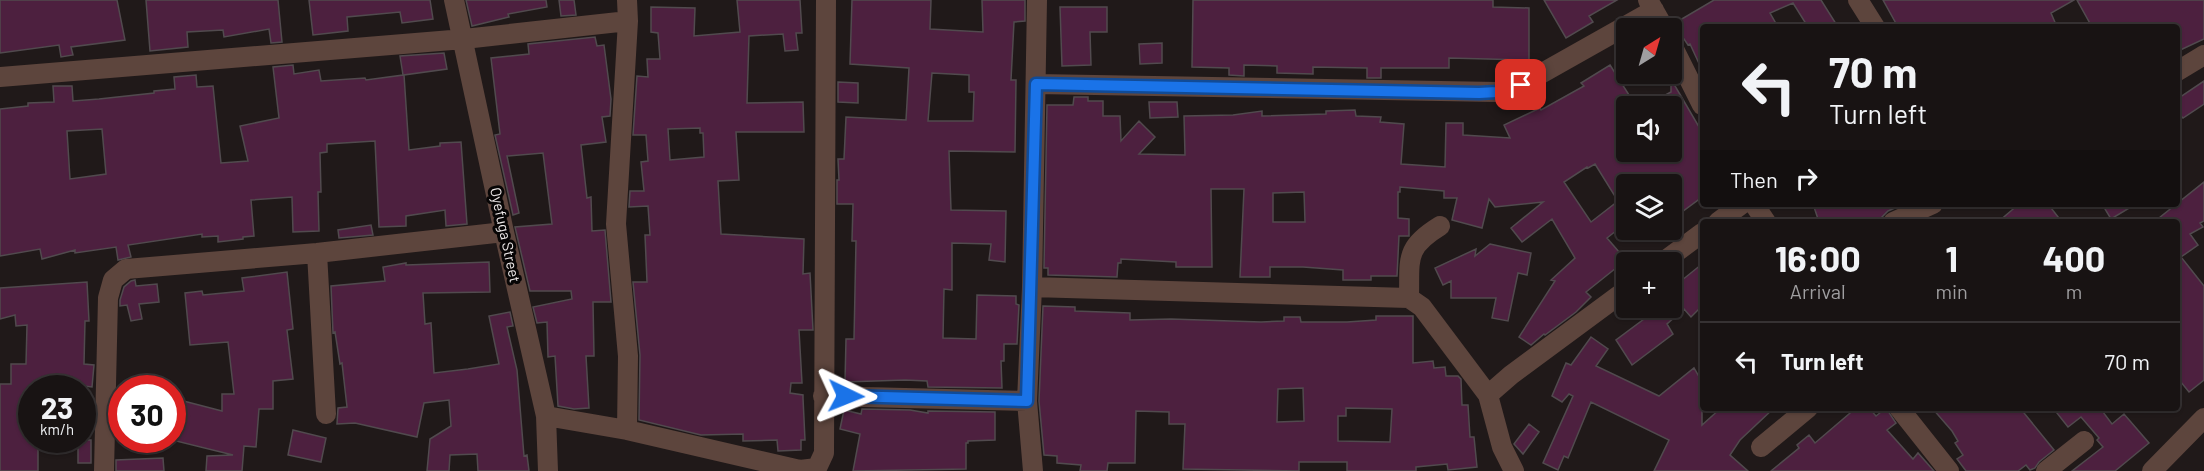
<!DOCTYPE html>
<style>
body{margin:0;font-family:Barlow,sans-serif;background:#211c1c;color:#f1f3f6;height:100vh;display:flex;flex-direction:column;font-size:22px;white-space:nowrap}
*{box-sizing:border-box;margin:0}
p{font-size:20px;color:#9f9ea0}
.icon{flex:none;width:33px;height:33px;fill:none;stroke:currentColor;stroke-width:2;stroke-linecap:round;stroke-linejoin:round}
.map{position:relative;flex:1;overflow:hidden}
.panel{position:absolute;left:1700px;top:219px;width:480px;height:192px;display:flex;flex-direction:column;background:#181313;border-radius:6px;box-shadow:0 2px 4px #0004,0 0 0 2px #363233}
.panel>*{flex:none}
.banner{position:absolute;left:1700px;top:24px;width:480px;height:183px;border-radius:6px;box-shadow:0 2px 4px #0004,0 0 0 2px #363233;background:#181313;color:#f1f3f6;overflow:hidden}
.needle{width:39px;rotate:37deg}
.fabs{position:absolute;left:1616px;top:18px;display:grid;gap:12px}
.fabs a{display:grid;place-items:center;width:66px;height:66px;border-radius:6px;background:#181313;box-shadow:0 2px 4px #0004,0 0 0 2px #363233;font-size:30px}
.speed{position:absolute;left:18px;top:375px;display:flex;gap:12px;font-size:30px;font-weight:700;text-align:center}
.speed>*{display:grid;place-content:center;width:78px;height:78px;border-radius:50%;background:#181313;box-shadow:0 2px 4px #0004,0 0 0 2px #363233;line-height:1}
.speed small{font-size:15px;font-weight:400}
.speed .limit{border:9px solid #d22;background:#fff;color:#111}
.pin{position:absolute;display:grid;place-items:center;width:51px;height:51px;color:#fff;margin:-26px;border-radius:12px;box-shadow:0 3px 9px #0006}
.me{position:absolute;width:66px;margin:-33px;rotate:92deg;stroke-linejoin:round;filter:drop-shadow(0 0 4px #0008)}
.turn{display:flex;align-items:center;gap:21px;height:126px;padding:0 30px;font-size:27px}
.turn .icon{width:78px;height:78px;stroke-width:2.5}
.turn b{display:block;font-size:42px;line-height:51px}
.then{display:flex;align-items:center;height:57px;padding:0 30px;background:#0003;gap:12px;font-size:22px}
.eta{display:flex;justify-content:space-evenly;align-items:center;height:102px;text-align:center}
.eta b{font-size:36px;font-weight:700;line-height:42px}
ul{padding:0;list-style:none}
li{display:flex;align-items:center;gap:18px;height:78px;padding:0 30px;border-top:2px solid #363233}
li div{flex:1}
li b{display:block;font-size:22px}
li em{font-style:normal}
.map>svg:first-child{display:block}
</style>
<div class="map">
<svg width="2204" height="471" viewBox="0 0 2204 471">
<rect width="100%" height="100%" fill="#201919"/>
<path fill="#4d203f" stroke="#514a4e" stroke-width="1.5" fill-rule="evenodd" d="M0 0H117L125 40 71 47 73 55 61 57 59 45 0 53Z
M146 0H278L282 42 271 43 269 29 224 37 223 30 187 32 188 47 150 51Z
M309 0H430L433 19 402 23 400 12 347 17 348 31 313 35Z
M466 0H546L547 7 508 14 509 17 472 26Z
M559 0H574L576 15 561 16Z
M737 0H800L802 33H796L798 50 785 51 783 34 749 36 747 103 803 102 804 132H736L739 180 718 181 721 234 804 239 803 274 810 273 813 330H799L802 383H791L790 393 803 395V398L805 440H801V450L778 451 777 440 743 441V434L701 435 639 420 640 355 633 282H647L645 235H650L648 206 629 207 630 191H644L641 162 648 161 646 135H633L637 76 648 77 647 59H660L658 33 651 32V7L695 8 694 36 740 32ZM700 128V133H703L704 157 670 160 668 129Z
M852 0H931L930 29 983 32 982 0H1025V21L1014 22 1011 80H1016L1015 152 949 151 951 210 1006 211 1005 262 989 260 991 244 952 243V290L944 289 943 338 976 339 977 295 1016 296V304L1019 305 1017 344H1004V361H1001L1002 388 928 387 927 381 905 380 845 382 846 339H854L856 241H852L853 204H837V180H839L838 159H844L846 117 906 120 909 68 850 64ZM932 73 969 75V92H974L973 121H928Z
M1193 0H1493V7L1529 8V60L1449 58V68H1381V78H1367V68L1313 67V74L1277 73V66L1244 65V76L1229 75V68L1192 67Z
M1544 0H1617L1589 16 1593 22 1566 38Z
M1714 0H1821L1838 27H1808L1793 3 1770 13 1778 27H1702V70L1690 44 1688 45 1682 36 1675 32V23Z
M1883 0H2074L2051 13 2057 27H1898Z
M2077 0H2204V39L2176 52V27H2092Z
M1060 7H1107V32H1090L1091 65 1062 66Z
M595 37 597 46 604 45 611 99 610 116 602 117 606 142 581 145 587 198 591 197 592 231 605 230 611 302H593L594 356H586L589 408 574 409 558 406 555 356 548 357 547 322 537 323 533 307 572 299 571 291H530L515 227 552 224 543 153 507 156 519 213 513 215 495 135 500 134 491 58 529 54 528 44Z
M1162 43V63L1140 64 1139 44Z
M444 53 447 69 404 75 409 150 440 146V143L461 142 467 224 446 226 445 210 406 216V226L379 227 375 141 327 144V152L320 153 321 192H318L319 231 293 232 292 197 251 200 254 236 243 237V239L218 242V236L202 237V234L128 245 131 257 118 260 116 247 75 253V250L42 259 40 249 0 256V109L28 106V103L54 102 53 86H72L73 101 99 99 154 93V91L175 89 174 77 196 75 197 87 213 86 221 163 248 161 240 126 279 118 273 67 293 65 294 74 319 70 321 81 365 78 366 80 403 75 400 56ZM102 129 106 174 70 179 67 131Z
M1610 65 1636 106H1626V152H1671V106H1645L1671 92V79L1702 132V197L1671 220V184H1626V223L1607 238 1626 260 1586 292 1591 297 1576 312 1545 335 1544 334 1531 345 1519 337 1555 281 1551 280 1575 258 1552 219 1522 242 1511 228 1543 202 1495 207 1489 199 1482 228 1452 220 1457 198H1444V191L1400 187V192H1398V218L1409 219V236H1399L1397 276H1371V280H1343V270L1303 267H1270V277H1240L1244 189H1211L1212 267H1176V262L1121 259V263H1118L1117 277 1048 275V268H1044L1047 105H1073L1074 97H1088V101H1103V116H1120L1121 141 1139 121 1155 137 1139 154 1185 155 1184 116 1233 115 1262 111V116L1326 114V111L1355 110 1356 116 1381 117 1380 122 1404 124 1401 164 1445 167 1446 123H1463V135L1510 138 1504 125 1540 108 1541 110 1584 86 1581 83ZM1595 164 1618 201 1591 222 1564 182 1587 167 1588 168ZM1304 192 1305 222H1273V193Z
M2204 81V104L2183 118 2176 111V100Z
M838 82 858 83V103L838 102Z
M1149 102H1177L1178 117 1150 118Z
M2204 182V221L2200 223 2203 227 2190 234 2198 245 2181 257 2204 286V380L2189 392 2176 376V222H2154Z
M1813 204H1904L1888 211 1877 222H1819Z
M2019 204H2048L2062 222H1998Z
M2102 204H2136L2111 219Z
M371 225 373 235 339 238 338 230Z
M1490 244 1531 253 1527 275 1518 273 1508 321 1492 318 1496 298H1451V281L1443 285 1435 268 1476 249 1475 256Z
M489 262 490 292 423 293 425 324 431 323 434 373 468 369 499 364 489 316 510 312 513 326 507 327 517 370 524 456 527 455 529 471H478L477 454 450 455 449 471H427L430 439 451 426 449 400 424 403 417 437 355 423 337 424 338 408 347 407 342 363 340 364 335 332 333 333 331 286 385 281 383 267 406 263V265Z
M1702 264V306L1691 317 1684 309 1667 324 1673 334 1632 365 1616 340 1648 316 1647 314 1654 308H1683L1671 294V289Z
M287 272 293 329 287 330 293 379 273 381V409H259L256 447 244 446 242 471H206L207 456 233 455 172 440V398L222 411V394H234L228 342 190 345 185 293 202 291 203 295 244 291 242 278Z
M135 280 136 286 157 284 159 302 139 304 142 319 131 321 127 305 120 306V300L124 287 131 281Z
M87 282 89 321H85L84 364 94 365 92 387 68 384V388H32V405H27V440H38V471H0V384H11V364H26L27 325 16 326 15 315 0 319V288Z
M1043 306 1075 307V311L1130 313V320L1171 319 1261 322 1284 321V317H1300L1301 322H1347L1376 320V316H1413V363L1433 361 1434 368 1445 367 1446 376H1458L1461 379 1462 405H1468L1470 437H1474L1477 467 1448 470 1447 464 1416 467V471H1347V462H1299V471L1183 469 1185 424H1169V412L1136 411 1135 463H1108L1107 471H1080L1081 465 1057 463V456L1044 455 1039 401ZM1303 388 1304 421 1277 422 1278 389ZM1346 408 1392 409 1390 442 1338 441V416H1346Z
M1591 337 1608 349 1596 366 1659 396 1694 368 1702 382V425L1721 408H1774L1740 440 1730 455 1748 471H1654L1669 440 1591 402 1568 458 1564 456 1558 470 1543 463 1573 396 1569 394 1562 402 1552 396 1566 363 1571 365Z
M1856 408H1869L1876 416 1886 408 1896 423 1887 430 1913 459 1918 453 1934 471H1771L1799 448 1797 445 1809 435 1815 443Z
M1932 408H2020L2054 450 2039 462 2035 468 2030 470 2026 465 2018 471H1966L1957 459 1963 455 1955 443 1958 441 1952 431Z
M2053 408H2100L2112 424 2124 414 2149 443 2115 471H2072L2103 447 2097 440 2099 438 2081 417 2068 427Z
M862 409 910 410 928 413V411L995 412V440L968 441V443H966V469L853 471 860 434 840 429 844 410 861 414Z
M1529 424 1539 432 1523 454 1514 444Z
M293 430 326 438 321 462 288 455Z
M78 440H91V463H78Z
M163 458 164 471H116V460Z"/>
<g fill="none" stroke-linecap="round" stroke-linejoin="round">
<path stroke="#5d453d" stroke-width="20" d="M454 0 504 232 546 416 548 471
M1648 0 1664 28
M1858 0 1875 27
M1671 43 1702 105
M2176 72 2204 55
M0 77 464 39 628 21
M1036 84 1497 92 1521 85 1654 10
M1754 204 1766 222
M1718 222 1742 204
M1893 222 1933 204
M317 253 326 414
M1663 262 1702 233
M1032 287 1409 298 1422 307 1488 395 1502 447 1514 471
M1409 298C1410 259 1404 248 1440 226
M1488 395 1511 375 1626 290
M823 396 1027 401
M1899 408 1949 471
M546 416 627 430 800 470 817 468 824 453 826 0
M627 430 628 356 616 224 628 21 627 0
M1761 447 1808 408
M104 471 108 298 113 280 126 269 317 253 504 232
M1033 471 1027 401 1032 287 1037 0
M2046 471 2084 441
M2152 471 2204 418"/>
</g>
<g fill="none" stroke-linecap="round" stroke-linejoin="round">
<g stroke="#114b97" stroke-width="15">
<path id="route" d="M846 396 1027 401 1036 84 1479 93 1497 92 1521 85"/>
</g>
<use href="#route" stroke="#1a73e8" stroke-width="10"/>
</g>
<g text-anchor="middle" stroke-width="6" stroke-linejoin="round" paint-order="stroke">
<g font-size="15" fill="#ede8e8" stroke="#070505">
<text transform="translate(505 235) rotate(78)" y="5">Oyefuga Street</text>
</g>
</g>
</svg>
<div class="fabs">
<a><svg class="needle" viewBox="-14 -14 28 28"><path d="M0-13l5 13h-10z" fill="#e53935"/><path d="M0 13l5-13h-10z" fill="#9f9ea0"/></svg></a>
<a><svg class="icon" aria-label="sound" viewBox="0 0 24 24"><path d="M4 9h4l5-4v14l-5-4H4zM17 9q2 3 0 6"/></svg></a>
<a><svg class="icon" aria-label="layers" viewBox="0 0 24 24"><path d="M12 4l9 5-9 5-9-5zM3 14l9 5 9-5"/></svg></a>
<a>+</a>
</div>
<div class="speed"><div>23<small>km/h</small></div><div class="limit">30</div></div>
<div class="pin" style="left:1521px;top:85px;background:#d93025"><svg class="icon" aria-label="arrive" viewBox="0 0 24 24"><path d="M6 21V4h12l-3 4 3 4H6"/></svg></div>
<svg class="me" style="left:846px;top:396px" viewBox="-20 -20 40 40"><path d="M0-17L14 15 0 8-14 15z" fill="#1a73e8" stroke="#fff" stroke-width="4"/></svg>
<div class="banner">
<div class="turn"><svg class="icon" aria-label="left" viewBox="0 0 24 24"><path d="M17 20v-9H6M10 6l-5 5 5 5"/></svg><div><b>70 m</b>Turn left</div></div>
<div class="then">Then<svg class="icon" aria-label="right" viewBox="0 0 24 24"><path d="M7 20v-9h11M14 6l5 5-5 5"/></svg></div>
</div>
<section class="panel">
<div class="eta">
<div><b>16:00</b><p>Arrival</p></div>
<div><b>1</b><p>min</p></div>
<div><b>400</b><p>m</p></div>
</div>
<ul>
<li><svg class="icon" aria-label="left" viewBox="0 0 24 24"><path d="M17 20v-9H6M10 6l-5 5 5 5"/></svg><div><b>Turn left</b></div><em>70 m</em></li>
</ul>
</section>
</div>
